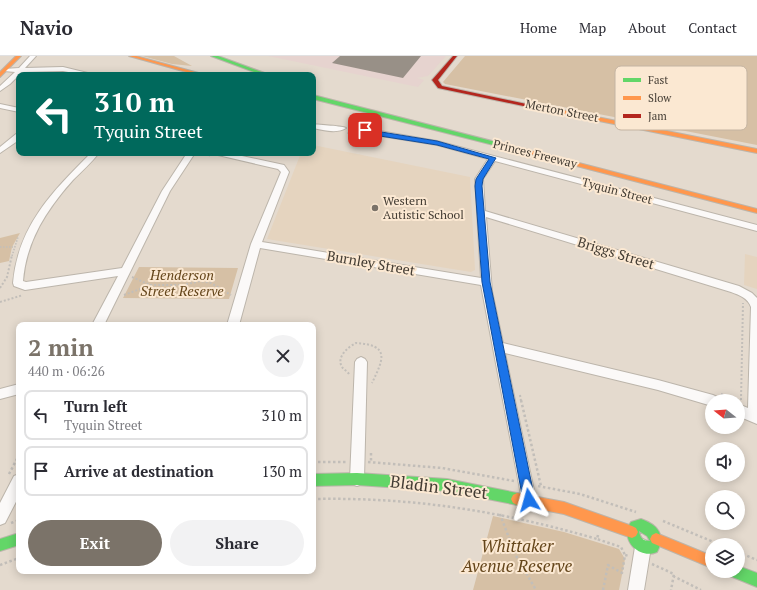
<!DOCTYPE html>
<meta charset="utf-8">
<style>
body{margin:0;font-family:"PT Serif",serif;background:#f2f2f3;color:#2b2b33;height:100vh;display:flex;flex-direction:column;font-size:15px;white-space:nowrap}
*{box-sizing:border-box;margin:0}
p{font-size:13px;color:#7c7c81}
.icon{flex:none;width:22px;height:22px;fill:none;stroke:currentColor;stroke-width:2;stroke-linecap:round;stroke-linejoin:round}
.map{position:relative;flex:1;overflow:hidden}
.details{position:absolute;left:16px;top:266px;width:300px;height:252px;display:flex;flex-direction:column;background:#fff;border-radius:8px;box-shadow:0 2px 10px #0003}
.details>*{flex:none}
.guide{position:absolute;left:16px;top:16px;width:300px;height:84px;border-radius:8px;box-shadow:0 2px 10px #0003;background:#00695c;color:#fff;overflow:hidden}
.needle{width:26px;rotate:287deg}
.tools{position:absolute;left:705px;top:338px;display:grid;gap:8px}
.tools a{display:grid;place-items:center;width:40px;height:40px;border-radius:50%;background:#fff;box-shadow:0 2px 10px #0003;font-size:20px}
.pin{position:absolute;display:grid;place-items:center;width:34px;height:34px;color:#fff;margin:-17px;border-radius:8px;box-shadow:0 2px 6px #0006}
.me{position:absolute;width:44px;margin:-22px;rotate:352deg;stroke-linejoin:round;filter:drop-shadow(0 0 3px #0008)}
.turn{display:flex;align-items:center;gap:14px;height:84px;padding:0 12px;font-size:18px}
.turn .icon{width:52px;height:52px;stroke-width:2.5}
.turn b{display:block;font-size:28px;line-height:34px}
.round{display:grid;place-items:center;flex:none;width:42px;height:42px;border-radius:21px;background:#f2f2f3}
.head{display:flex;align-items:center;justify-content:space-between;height:68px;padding:0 12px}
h1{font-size:24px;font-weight:600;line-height:30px;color:#7b7369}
.primary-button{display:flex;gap:8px;margin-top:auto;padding:8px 12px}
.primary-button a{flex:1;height:46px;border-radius:24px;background:#7b7369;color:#fff;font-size:16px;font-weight:600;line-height:46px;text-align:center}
.primary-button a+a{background:#f2f2f3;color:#2b2b33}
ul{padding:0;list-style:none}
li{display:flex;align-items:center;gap:12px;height:50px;margin:0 8px 6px;padding:0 4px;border:2px solid #e1e1e2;border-radius:8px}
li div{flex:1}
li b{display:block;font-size:15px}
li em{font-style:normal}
header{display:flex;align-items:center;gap:24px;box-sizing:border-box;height:56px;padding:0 20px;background:#fff;border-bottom:1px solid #e1e1e2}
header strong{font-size:19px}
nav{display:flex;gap:22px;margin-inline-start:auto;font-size:14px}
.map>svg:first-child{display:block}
</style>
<header>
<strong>Navio</strong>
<nav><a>Home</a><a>Map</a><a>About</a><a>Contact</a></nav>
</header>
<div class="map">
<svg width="757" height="534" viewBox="0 0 757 534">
<rect width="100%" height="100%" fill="#e4dace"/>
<path fill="#e5d4bf" d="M313 89 470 121 475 214 471 216 267 183 301 97H313Z
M745 198 757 201V233L744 229Z"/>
<path fill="#e6d3cf" d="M268 0H446L428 20 417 22 424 24 418 31Z"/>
<path fill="#d6c0a5" d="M142 0H174L192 10 172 8Z
M465 0H757V89L445 28 443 26Z
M20 177 12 191 9 205 0 207V182Z
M139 211 238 212 229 243 123 242Z
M493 460 564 476 619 493 625 503 619 534H473Z"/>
<path fill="#989087" d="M340 0H421L403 22 332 7Z"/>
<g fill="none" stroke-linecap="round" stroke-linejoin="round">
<g stroke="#bcb5ab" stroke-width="2">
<path id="street" d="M30 0H36L25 12 63 11 96 19H84L63 15 22 16 10 28 0 35V30L15 16 4 15V13L19 12Z
M0 48 19 52V56L0 52Z
M313 68C319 69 343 70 346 72 337 78 323 74 313 72Z
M362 72 437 85 757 169V175L495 105 483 123 485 155 739 230 752 237 757 242V368L738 360V348L748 352 751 251C748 242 739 239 731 236L486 161 492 235 503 287 658 324 713 339 717 341 719 345H712V350L658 334 505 297 536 444 534 449 529 451 524 449 522 444 481 229 260 192 239 269H227L251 188 281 116 278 113 218 99 214 97H228L284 109 289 116 262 186 481 222 475 123 488 103 437 89 374 79 362 76Z
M16 78H19V84L0 97V91Z
M91 97H99C91 107 82 115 73 124 47 153 26 185 23 225L26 226 122 212 162 135 187 97H195L170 135 104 269H92L118 220 25 234 14 230 13 227C18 170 52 136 91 97Z
M361 301 365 303 367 306 364 423 362 428 357 430 352 428 350 423 355 306 357 303Z
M19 328V338L0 343V333Z
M19 418V440L5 467 0 469V447L14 420Z
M643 483 648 486 651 491 644 534H628L635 491 638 486Z"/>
</g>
<g stroke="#bcb5ab" stroke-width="2">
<path id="fast" d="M211 0H218L270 19H262Z
M313 39 523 93 524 94 521 96 313 43Z
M357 417 447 423 517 437 521 439 523 443 521 447 517 449 447 435 357 429 313 430V418Z
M641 463C658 469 666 479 657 496 639 504 619 483 631 466ZM639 475 647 480 650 485C643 485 640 482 639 475Z
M19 477V489L0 495V483Z
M738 510 757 517V531L730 520 729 515H738Z"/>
</g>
<g stroke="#bcb5ab" stroke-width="2">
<path id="slow" d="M16 0H21L0 21V16Z
M129 0H136L206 19H197Z
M542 50 757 93V97L540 53V51Z
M521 92 757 153V157L519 95 518 94Z
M517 437 564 446 632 470 636 472 638 476 636 480 632 482 564 458 517 449 513 447 511 443 513 439Z
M656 477 712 500V512L652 487 650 483 652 479Z"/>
</g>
<g stroke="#bcb5ab" stroke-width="2">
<path id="jam" d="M453 0H457L438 24 442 30 545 52 542 54 438 32 432 24Z"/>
</g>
<path stroke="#c2beb9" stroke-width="1" stroke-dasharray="1 1" stroke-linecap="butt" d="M100 17 109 19
M347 77 358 79"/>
<path stroke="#c2beb9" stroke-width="1.5" stroke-dasharray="1.5 1.5" stroke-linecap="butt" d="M200 97 211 100
M0 191H13
M12 200 18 181"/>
<path stroke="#c2beb9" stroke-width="2" stroke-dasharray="2 2" stroke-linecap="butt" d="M132 221 150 229
M0 232 7 221 12 199
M124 239 151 229H183L200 225 211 227 231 239
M0 246 23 239
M349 318C347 315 343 313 342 311 336 301 348 291 356 287 391 289 383 304 372 327
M721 338 736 344
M520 339 521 345
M741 344 743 247"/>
<path stroke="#c2beb9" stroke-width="2.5" stroke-dasharray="2.5 2.5" stroke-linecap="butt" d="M521 344 541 430
M371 397V406
M313 406H346
M368 406 442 412 514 425
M9 418 19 399
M538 430 580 438 636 456
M313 443C413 441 501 455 597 483
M500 458 515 498 536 534
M663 465 721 489
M11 467 19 464
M598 479 597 483 621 491 625 499
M738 496 757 504
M652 508 674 518 671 534
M0 509 19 502
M673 520 701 534
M603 534 608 509 622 517 625 499 629 500"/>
<use href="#street" fill="#fbf9f8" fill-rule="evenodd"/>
<use href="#fast" fill="#63d668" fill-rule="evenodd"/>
<use href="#slow" fill="#ff974d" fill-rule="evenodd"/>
<use href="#jam" fill="#b3261e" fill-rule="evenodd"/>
</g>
<path fill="#1a73e8" stroke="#114b97" d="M363 73 437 85 496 102 483 123 482 130 490 226 535 444 533 448 529 450 525 448 523 444 482 226 475 130 476 123 489 103 437 89 374 79 363 76Z"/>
<circle fill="#7b7369" stroke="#fbe8d2" stroke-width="1.5" cx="375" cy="152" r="4"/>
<g text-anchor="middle" stroke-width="4" stroke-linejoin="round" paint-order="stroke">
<g font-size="12" fill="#433c33" stroke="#fbe8d2">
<text transform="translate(562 55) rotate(11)" y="4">Merton Street</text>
<text transform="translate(535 98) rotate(14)" y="4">Princes Freeway</text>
<text transform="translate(617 135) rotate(15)" y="4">Tyquin Street</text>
</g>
<g font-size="12" fill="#433c33" stroke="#fbe8d2" text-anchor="start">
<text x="383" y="149">Western<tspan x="383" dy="14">Autistic School</tspan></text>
</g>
<g font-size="14" fill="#433c33" stroke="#fbe8d2">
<text transform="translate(616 197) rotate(17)" y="5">Briggs Street</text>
<text transform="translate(371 207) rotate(10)" y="5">Burnley Street</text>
</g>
<g font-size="14" font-style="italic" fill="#64451a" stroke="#fbe8d2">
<text x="182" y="224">Henderson<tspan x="182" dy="16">Street Reserve</tspan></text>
</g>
<g font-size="17" fill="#433c33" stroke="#fbe8d2">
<text transform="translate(439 431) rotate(7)" y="6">Bladin Street</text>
</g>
<g font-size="17" font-style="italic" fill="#64451a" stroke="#fbe8d2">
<text x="517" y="496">Whittaker<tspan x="517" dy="20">Avenue Reserve</tspan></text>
</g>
</g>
<rect x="615" y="10" width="132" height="64" rx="6" fill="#fbe8d2" stroke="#c4b4a2" stroke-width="1"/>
<rect x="623" y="22" width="18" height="4" fill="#63d668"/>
<rect x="623" y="40" width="18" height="4" fill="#ff974d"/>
<rect x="623" y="58" width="18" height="4" fill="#b3261e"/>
<g font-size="11" fill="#433c33">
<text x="648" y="28">Fast</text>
<text x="648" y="46">Slow</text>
<text x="648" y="64">Jam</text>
</g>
</svg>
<div class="tools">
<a><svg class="needle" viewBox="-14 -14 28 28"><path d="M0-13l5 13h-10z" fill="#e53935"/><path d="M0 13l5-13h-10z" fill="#7c7c81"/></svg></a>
<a><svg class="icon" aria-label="sound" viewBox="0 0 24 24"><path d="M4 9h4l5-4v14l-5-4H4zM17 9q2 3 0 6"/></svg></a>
<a><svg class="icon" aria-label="search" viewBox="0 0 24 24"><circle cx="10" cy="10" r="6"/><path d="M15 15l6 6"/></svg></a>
<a><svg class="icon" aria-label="layers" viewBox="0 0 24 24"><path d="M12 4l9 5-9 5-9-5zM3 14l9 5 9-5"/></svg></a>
</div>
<div class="pin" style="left:365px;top:74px;background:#d93025"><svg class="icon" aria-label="arrive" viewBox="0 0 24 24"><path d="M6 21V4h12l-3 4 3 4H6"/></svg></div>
<svg class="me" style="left:529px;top:444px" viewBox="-20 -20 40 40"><path d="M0-17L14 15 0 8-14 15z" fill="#1a73e8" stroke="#fff" stroke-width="4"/></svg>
<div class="guide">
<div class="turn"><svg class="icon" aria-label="left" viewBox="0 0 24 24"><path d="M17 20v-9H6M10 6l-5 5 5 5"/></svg><div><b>310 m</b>Tyquin Street</div></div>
</div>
<section class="details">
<div class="head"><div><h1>2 min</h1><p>440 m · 06:26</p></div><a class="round"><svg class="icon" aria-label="close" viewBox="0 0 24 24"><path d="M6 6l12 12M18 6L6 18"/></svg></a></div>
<ul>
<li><svg class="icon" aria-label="left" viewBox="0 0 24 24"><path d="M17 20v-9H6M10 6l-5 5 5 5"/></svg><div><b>Turn left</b><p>Tyquin Street</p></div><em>310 m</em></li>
<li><svg class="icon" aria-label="arrive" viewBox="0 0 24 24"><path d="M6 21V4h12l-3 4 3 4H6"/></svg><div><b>Arrive at destination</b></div><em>130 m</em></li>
</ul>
<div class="primary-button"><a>Exit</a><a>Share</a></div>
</section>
</div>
